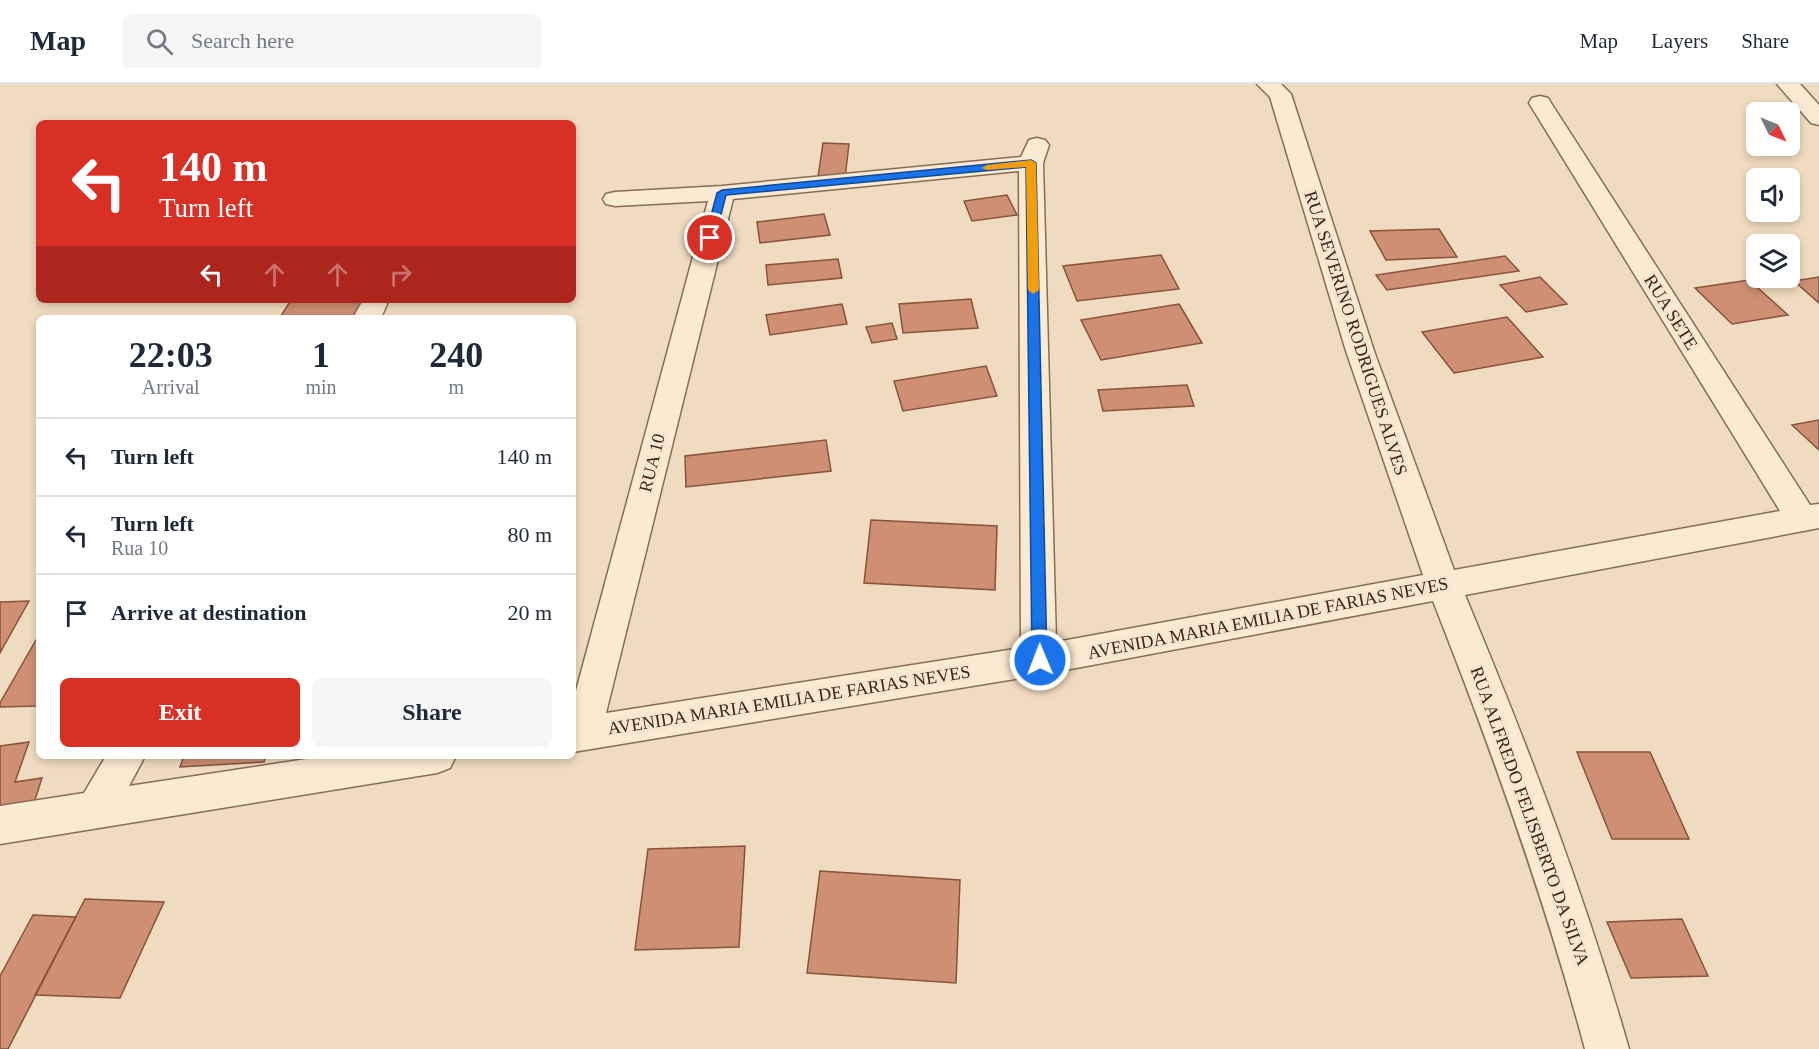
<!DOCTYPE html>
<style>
body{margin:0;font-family:Georgia,serif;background:#f6f6f7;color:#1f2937;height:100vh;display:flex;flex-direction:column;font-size:22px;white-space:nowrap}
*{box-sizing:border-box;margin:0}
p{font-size:20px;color:#747a83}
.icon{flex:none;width:33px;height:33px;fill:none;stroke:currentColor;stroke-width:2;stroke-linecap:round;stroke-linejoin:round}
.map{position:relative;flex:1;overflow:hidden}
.sheet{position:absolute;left:36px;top:231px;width:540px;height:444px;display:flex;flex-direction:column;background:#fff;border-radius:9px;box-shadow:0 3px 9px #0003}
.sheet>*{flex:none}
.hud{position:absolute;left:36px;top:36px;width:540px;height:183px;border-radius:9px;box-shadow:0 3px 9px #0003;background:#d93025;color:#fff;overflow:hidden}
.needle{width:39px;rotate:133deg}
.controls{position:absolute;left:1746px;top:18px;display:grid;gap:12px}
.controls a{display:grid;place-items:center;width:54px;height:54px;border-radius:9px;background:#fff;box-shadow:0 3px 9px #0003;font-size:30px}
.pin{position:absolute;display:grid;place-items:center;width:51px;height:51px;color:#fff;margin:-26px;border:3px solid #fff;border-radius:50%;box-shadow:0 2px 6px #0007}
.me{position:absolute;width:66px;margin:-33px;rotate:359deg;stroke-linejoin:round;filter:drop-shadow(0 0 4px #0008)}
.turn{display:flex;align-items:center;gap:21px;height:126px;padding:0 24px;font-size:27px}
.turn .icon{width:78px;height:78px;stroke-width:2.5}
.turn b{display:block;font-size:42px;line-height:51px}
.lanes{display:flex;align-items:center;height:57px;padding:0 24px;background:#0003;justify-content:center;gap:30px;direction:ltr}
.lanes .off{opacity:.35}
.eta{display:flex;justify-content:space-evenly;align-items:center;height:102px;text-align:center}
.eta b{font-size:36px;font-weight:600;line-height:42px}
.primary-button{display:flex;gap:12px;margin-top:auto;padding:12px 24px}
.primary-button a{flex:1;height:69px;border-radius:9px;background:#d93025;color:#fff;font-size:24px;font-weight:600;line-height:69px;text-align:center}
.primary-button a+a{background:#f6f6f7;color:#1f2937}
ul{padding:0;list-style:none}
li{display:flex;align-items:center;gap:18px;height:78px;padding:0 24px;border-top:2px solid #e0e1e3}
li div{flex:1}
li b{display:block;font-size:22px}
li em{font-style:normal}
header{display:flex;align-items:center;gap:36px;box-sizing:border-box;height:84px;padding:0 30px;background:#fff;border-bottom:2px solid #e0e1e3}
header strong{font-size:28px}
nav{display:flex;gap:33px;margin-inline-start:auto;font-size:21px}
.search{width:420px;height:54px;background:#f6f6f7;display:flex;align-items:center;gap:15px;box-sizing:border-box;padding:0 21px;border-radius:9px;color:#747a83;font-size:22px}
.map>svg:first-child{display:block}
</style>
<header>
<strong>Map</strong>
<div class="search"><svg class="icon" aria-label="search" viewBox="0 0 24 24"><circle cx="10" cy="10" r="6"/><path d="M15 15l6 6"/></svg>Search here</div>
<nav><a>Map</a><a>Layers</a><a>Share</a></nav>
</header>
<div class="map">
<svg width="1819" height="965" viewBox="0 0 1819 965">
<rect width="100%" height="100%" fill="#efdbbf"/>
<path fill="#ce8f74" stroke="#88523c" stroke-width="1.5" d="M823 59 849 60 845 94 818 93Z
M1007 111 1017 131 972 137 964 117Z
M824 130 830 151 760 159 757 138Z
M1439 145 1457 173 1386 176 1370 147Z
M1161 171 1179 205 1077 217 1063 182Z
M1505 172 1519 187 1387 206 1376 191Z
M838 175 842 194 768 201 766 181Z
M1540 193 1567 220 1526 228 1500 201Z
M1819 193V219L1794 197Z
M1749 196 1788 231 1732 240 1695 204Z
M971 215 978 244 903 249 899 220Z
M291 216H369L359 234 281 232Z
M842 220 847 240 770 251 766 231Z
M1179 220 1202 259 1101 276 1081 236Z
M1507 233 1543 273 1454 289 1422 248Z
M892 239 897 255 872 259 866 243Z
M986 282 997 312 903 327 894 297Z
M1187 301 1194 322 1103 327 1098 306Z
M1819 336V366L1792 341Z
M826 356 831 387 686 403 685 372Z
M871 436 997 442 995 506 864 499Z
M29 517 0 569V518Z
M36 556H39V622L0 623V619Z
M29 658 15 698 42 694 32 725 0 730V662Z
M1577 668H1650L1689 755H1612Z
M184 672H266L264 678 180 683Z
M745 762 739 863 635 866 648 765Z
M820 787 960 796 956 899 807 889Z
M85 815 164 818 120 914 35 911Z
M33 831 76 833 8 965H0V892Z
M1682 835 1708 892 1631 894 1607 838Z"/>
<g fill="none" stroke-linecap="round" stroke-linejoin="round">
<g stroke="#886c57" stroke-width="3">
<path id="street" d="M1257 0H1281L1291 10 1374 267 1454 486 1780 427 1529 19 1532 14 1540 12 1548 14 1551 19 1810 421 1819 420V444L1465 511C1527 660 1585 810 1629 965H1585C1544 812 1491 664 1433 517L1039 591 573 668V618L708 117 615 122 606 120 603 115 606 110 615 108 722 102 1021 73 1029 56 1037 54 1045 56 1049 61 1043 79 1056 558 1423 491 1346 267 1270 13ZM1019 87 1021 564 606 629 733 115Z
M1777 0H1800L1819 21V41L1811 39Z
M363 216H385L387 220 381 234H353Z
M106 672H145L129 702 326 672H456L450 684 437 689 0 760V722L84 709Z"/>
</g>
<use href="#street" fill="#faead2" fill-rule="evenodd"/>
</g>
<path fill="#1a73e8" stroke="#114b97" stroke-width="1.5" d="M1031 76 1036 79 1047 576 1045 581 1040 583 1034 581 1032 576 1026 83 726 111 715 154 710 157 705 154 717 109 722 106Z"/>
<path fill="#f59e0b" d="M1031 76 1036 79 1039 206 1033 210 1028 206 1026 83 987 86 982 84 987 81Z"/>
<g text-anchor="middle" stroke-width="6" stroke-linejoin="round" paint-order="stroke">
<g font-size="18" fill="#37261c" stroke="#f6e6cf">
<text transform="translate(1671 228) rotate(58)" y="6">RUA SETE</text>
<text transform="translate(1356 249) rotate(72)" y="6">RUA SEVERINO RODRIGUES ALVES</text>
<text transform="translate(652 379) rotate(-76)" y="6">RUA 10</text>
<text transform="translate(1268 534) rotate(-11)" y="6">AVENIDA MARIA EMILIA DE FARIAS NEVES</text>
<text transform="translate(789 616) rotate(-9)" y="6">AVENIDA MARIA EMILIA DE FARIAS NEVES</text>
<text transform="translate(1530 732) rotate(70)" y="6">RUA ALFREDO FELISBERTO DA SILVA</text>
</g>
</g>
</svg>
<div class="controls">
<a><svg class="needle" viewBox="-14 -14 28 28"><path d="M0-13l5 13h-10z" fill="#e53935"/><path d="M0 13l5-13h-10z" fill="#747a83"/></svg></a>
<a><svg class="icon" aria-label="sound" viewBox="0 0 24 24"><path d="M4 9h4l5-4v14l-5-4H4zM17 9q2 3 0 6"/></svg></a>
<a><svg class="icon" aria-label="layers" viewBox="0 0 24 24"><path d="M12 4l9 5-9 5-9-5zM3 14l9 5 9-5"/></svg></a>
</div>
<div class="pin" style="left:710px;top:154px;background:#d93025"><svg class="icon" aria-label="arrive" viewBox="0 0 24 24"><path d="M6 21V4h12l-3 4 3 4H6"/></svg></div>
<svg class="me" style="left:1040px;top:576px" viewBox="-20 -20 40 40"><circle r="17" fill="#1a73e8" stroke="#fff" stroke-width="3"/><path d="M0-11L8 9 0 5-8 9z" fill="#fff"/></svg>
<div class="hud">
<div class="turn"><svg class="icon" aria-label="left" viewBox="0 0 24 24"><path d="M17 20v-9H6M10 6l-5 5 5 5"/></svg><div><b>140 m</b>Turn left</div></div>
<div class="lanes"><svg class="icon" aria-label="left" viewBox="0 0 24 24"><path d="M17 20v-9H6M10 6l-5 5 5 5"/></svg><svg class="icon off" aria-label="ahead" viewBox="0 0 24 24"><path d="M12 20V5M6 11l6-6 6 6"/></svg><svg class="icon off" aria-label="ahead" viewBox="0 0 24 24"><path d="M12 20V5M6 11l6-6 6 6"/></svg><svg class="icon off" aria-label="right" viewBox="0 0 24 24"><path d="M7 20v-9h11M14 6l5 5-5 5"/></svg></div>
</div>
<section class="sheet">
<div class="eta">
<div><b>22:03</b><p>Arrival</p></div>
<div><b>1</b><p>min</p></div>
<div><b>240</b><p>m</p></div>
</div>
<ul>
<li><svg class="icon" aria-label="left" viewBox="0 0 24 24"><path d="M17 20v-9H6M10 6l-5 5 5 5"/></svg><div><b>Turn left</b></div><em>140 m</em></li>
<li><svg class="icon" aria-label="left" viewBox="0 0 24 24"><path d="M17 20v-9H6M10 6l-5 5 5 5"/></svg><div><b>Turn left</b><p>Rua 10</p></div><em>80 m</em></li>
<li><svg class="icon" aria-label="arrive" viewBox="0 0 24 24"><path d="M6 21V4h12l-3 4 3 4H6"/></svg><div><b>Arrive at destination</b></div><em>20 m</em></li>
</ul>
<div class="primary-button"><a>Exit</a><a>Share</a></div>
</section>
</div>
